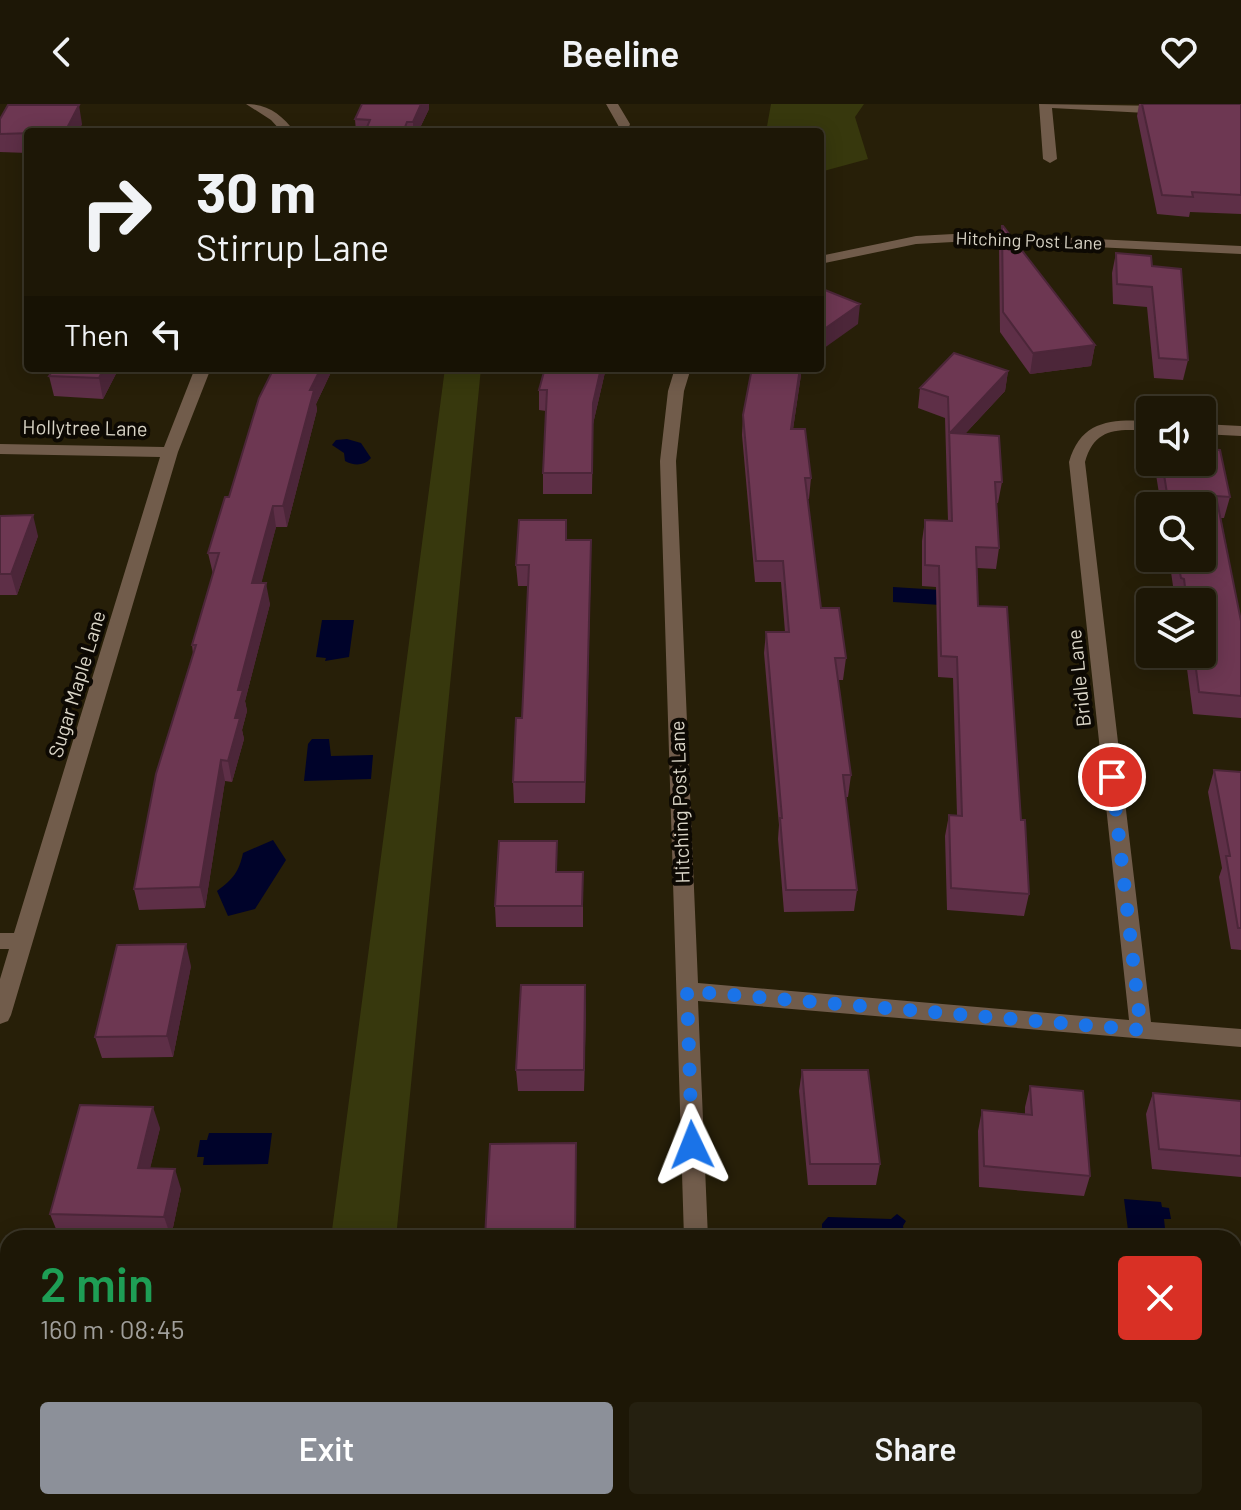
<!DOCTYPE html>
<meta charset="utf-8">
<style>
body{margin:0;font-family:Barlow,sans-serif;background:#252010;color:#f1f3f6;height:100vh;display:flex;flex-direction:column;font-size:30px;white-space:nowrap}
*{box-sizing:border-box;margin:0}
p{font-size:26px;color:#a09f9b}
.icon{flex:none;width:44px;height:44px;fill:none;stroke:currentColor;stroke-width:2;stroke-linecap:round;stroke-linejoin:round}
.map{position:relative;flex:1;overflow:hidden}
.drawer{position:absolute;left:0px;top:1126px;width:1242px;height:280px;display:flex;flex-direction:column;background:#1d1706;border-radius:24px 24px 0 0;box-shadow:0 4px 20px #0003,0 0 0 2px #3b3628}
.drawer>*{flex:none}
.hud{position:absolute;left:24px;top:24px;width:800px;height:244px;border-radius:8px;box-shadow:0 4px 20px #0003,0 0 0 2px #3b3628;background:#1d1706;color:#f1f3f6;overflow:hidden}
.fabs{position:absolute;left:1136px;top:292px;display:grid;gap:16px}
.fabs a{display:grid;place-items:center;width:80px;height:80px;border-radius:8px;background:#1d1706;box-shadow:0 4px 20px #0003,0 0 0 2px #3b3628;font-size:40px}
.pin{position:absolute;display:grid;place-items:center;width:68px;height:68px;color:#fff;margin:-34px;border:4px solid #fff;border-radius:50%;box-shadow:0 2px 8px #0007}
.me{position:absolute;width:88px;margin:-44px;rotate:358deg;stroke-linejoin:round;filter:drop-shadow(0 0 6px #0008)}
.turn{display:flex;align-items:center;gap:28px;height:168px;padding:0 40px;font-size:36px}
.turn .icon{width:104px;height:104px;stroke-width:2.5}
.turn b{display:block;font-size:56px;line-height:68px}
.then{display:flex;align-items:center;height:76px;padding:0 40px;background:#0003;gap:16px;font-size:30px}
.round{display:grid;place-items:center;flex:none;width:84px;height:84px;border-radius:8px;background:#252010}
.headline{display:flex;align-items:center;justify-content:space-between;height:136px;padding:0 40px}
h1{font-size:48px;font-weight:600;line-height:60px;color:#1e9e55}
.button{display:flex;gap:16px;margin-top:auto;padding:16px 40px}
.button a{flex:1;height:92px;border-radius:8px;background:#8c9099;color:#fff;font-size:32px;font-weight:600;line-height:92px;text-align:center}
.button a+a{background:#252010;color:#f1f3f6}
header{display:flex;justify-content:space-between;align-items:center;height:104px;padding:0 40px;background:#1d1706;font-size:36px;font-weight:600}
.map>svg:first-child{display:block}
</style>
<header><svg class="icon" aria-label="back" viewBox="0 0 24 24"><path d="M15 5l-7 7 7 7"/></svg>Beeline<svg class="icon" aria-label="heart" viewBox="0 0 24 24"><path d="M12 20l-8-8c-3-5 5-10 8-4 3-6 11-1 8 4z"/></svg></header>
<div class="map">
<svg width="1241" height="1406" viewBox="0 0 1241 1406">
<rect width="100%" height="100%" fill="#271f08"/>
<path fill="#37380d" d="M771 0H864L855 13 868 55 820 68V28H766Z
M445 264H481L396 1134H331Z"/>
<path fill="#00032a" d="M347 335 361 339 371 354C364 362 354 362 345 357L344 349 332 341 336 336Z
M893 483 941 486V501L893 498Z
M322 516H354L349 553 325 557 326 554 316 553Z
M312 635H329L331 652 373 651 371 675 304 677 308 640Z
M273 736 286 756 255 805 228 812 217 787C233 775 239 768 243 749Z
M209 1029H272L268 1060 203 1061 204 1053H197L200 1036H207Z
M1124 1095 1161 1098 1162 1103 1169 1104 1171 1115H1164L1166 1134H1129Z
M897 1110 906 1117 903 1122 905 1134H822V1120L828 1113 891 1115Z"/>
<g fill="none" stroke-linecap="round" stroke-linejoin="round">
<path fill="#715c4b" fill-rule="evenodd" d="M246 0C268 0 282 11 295 28H282L271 16Z
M606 0H618L630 20 629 23H619Z
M1039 0 1165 2 1171 6 1165 10 1052 4 1057 55 1050 59 1043 55Z
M972 129 1241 142V150L972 137 916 140 820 160V152L916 132Z
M195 264H211L178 348 11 911 8 917 0 920V875L9 845H0V829H14L160 353 0 350V340L164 343Z
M675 264H691L684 287 676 357 698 879 1129 916 1069 358C1081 316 1111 315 1150 317V327C1118 325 1095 323 1085 358L1151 918 1241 925V943L698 897 708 1134H684L660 357 668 287Z
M1202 320 1241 322V332L1202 330Z
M691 1398H719L720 1406H692Z"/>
</g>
<path fill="#5e2f47" d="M1139 0H1241V110L1190 108 1189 113 1157 110 1137 12Z
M429 5 418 28H356L355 15Z
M82 20 78 28H28V49L0 48V30Z
M1002 122 1095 241 1091 262 1030 270 1000 228 999 141Z
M1116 149 1152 162 1188 256 1183 276 1154 274 1147 203 1113 200 1112 169Z
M54 264H119L103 295 54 292 49 272Z
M274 264H333L316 300 317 306 287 423H276L261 479 270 500 245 597 247 607 242 626 244 635 232 678 225 677 205 804 139 806 134 785 193 550 192 541 213 470 208 449 229 393Z
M545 264H606L593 320 592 390H543V369L546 307 539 306V286Z
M802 264 793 325 811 374 809 395H808L821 504 846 554 843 576H838L851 671 848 693H845L857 786 854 807 784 808 778 735 779 721 764 549 766 528H785L781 478H755L742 331 743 311Z
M1008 267 1005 287 965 330 1002 378 998 399H997L999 444 996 465 977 464 978 502 1021 716 1029 790 1024 812 947 806 945 732 949 711H957L953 574 938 573 936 483 922 482V437L925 416 948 417 945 314 918 304 920 284Z
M1154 358H1202L1230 393 1224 414H1221L1241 517V614L1193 610 1185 550H1202V498H1179V496H1175L1169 454H1202V402H1161Z
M0 412 38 432 17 491H0Z
M566 416 567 436 591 457 585 699H514L513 678 522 614 528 482H518L516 461Z
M1214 666 1241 668V846L1231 845 1219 773 1222 764 1208 688Z
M557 737V768H583V823H496L495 802Z
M191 862 173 953 102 954 95 933Z
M586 902 584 987H518L516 966Z
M802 966 880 1060 876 1081H808L799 987Z
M1030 982 1090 1072 1084 1092 979 1083 978 1027 982 1006 1025 1010V1003Z
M1153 989 1241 997V1073L1152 1065 1146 1010Z
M160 1024 150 1064 181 1085 171 1133 58 1130 50 1110Z
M1237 1222 1241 1223V1309L1234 1274V1228Z"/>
<path fill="#4c2639" d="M421 0H429V5L418 28H413V18Z
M79 1 82 20 78 28H65Z
M860 200 858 220 820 247V228Z
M1095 241 1091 262 1030 270 1033 249Z
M104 264H119L103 295 99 274Z
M321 264H333L316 300 317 306 287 423 283 402 310 286Z
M601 264H606L593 320 592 390 593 299Z
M800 264H802L790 346 791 325Z
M1008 267 1005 287 949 347 950 329Z
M273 402 276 423 256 500 252 479Z
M33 411 38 432 17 491 11 470Z
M591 436V457L585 699V678Z
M266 479 270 500 245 597 247 607 242 626 244 635 232 678 228 657 235 614 238 586Z
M221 656 225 677 205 804 200 783Z
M186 840 191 862 173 953 167 932Z
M585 881 586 902 584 987V966Z
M153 1003 160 1024 145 1085 138 1064Z
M175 1065 181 1085 171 1133 164 1113Z
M139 1398H153L150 1406H136Z"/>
<path fill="#6d3752" stroke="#4c2639" stroke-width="2" d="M362 0H421L413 18H407L403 28H365L370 16 355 15Z
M1142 0H1241V91L1192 88 1193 93 1162 91Z
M8 1H79L65 28 0 30V15Z
M1002 122H1003L1095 241 1033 249 1003 208Z
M1116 149 1151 152 1152 162 1181 165 1188 256 1159 254 1152 183 1117 180Z
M820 184 860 200 820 228Z
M954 249 1008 267 950 329 999 332 1002 378H995L999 444 976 443 978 502 1007 503 1021 716H1025L1029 790 951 784 949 711 962 712 957 553 941 552 939 462 925 461V416L952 417 948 293 920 284Z
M54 264H104L99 274 49 272Z
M274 264H321L310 286H314L283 402H273L252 479H266L238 586H243L235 614H240L228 657 221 656 200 783 134 785 156 670 196 541H192L219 449H208L225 393H229L259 294Z
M545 264H601L593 299 592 369H543L547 286H539Z
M752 264H800L791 325H805L811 374H805L821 504H839L846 554H835L851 671H843L857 786H786L780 714H782L766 528H789L783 457H756L743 311Z
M1202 345 1220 346 1230 393 1216 392 1241 517V592L1199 588 1194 550H1202V498H1187L1184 475 1181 474 1177 454H1202V402H1169L1162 358H1202Z
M33 411 11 470H0V412Z
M519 416H566V436H591L585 678H513L516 614H522L529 461H516Z
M1214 666 1241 668V824H1238L1226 752H1230Z
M499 737H557L556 768H583L582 802H495Z
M186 840 167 932 95 933 117 841Z
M521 881H585L584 966H516Z
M802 966H868L880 1060H810Z
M1030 982 1083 987 1090 1072 984 1062 982 1006 1032 1011Z
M1153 989 1241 997V1052L1159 1045Z
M80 1001 153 1003 138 1064 175 1065 164 1113 50 1110Z
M576 1039 575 1134H485L490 1040Z
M1237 1222 1241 1223V1244Z
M7 1336H8V1398H139L136 1406H6L0 1405V1351Z"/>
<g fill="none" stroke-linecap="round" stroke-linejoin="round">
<path stroke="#1a73e8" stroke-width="14" stroke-dasharray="0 25.2" d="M692 1041 687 887 1141 926 1112 673"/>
</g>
<g text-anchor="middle" stroke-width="8" stroke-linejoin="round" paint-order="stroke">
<g font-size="18" fill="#dad5c7" stroke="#0d0903">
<text transform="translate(1029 137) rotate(2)" y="6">Hitching Post Lane</text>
</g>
<g font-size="20" fill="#dad5c7" stroke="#0d0903">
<text transform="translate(85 324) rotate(1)" y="7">Hollytree Lane</text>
<text transform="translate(1079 574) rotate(-96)" y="7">Bridle Lane</text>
<text transform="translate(77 580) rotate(-73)" y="7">Sugar Maple Lane</text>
<text transform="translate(680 698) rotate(-92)" y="7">Hitching Post Lane</text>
</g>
</g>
</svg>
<div class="fabs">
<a><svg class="icon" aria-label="sound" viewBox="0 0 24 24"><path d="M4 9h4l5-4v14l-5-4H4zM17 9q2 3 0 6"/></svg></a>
<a><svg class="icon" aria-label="search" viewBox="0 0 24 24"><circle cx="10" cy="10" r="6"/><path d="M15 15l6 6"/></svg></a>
<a><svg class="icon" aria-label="layers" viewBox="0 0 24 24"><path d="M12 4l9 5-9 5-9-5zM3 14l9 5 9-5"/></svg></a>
</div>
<div class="pin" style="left:1112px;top:673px;background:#d93025"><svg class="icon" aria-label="arrive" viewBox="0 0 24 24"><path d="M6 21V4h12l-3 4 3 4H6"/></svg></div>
<svg class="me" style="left:692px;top:1041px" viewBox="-20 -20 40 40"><path d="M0-17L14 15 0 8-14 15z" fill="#1a73e8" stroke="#fff" stroke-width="4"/></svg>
<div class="hud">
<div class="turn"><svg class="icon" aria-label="right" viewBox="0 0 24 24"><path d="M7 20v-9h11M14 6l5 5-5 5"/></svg><div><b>30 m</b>Stirrup Lane</div></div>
<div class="then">Then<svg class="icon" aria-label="left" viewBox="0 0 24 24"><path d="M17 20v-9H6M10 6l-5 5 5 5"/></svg></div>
</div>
<section class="drawer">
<div class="headline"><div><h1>2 min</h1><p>160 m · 08:45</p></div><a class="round" style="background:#d93025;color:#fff"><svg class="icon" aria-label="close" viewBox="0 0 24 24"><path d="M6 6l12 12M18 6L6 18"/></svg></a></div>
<div class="button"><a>Exit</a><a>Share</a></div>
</section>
</div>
